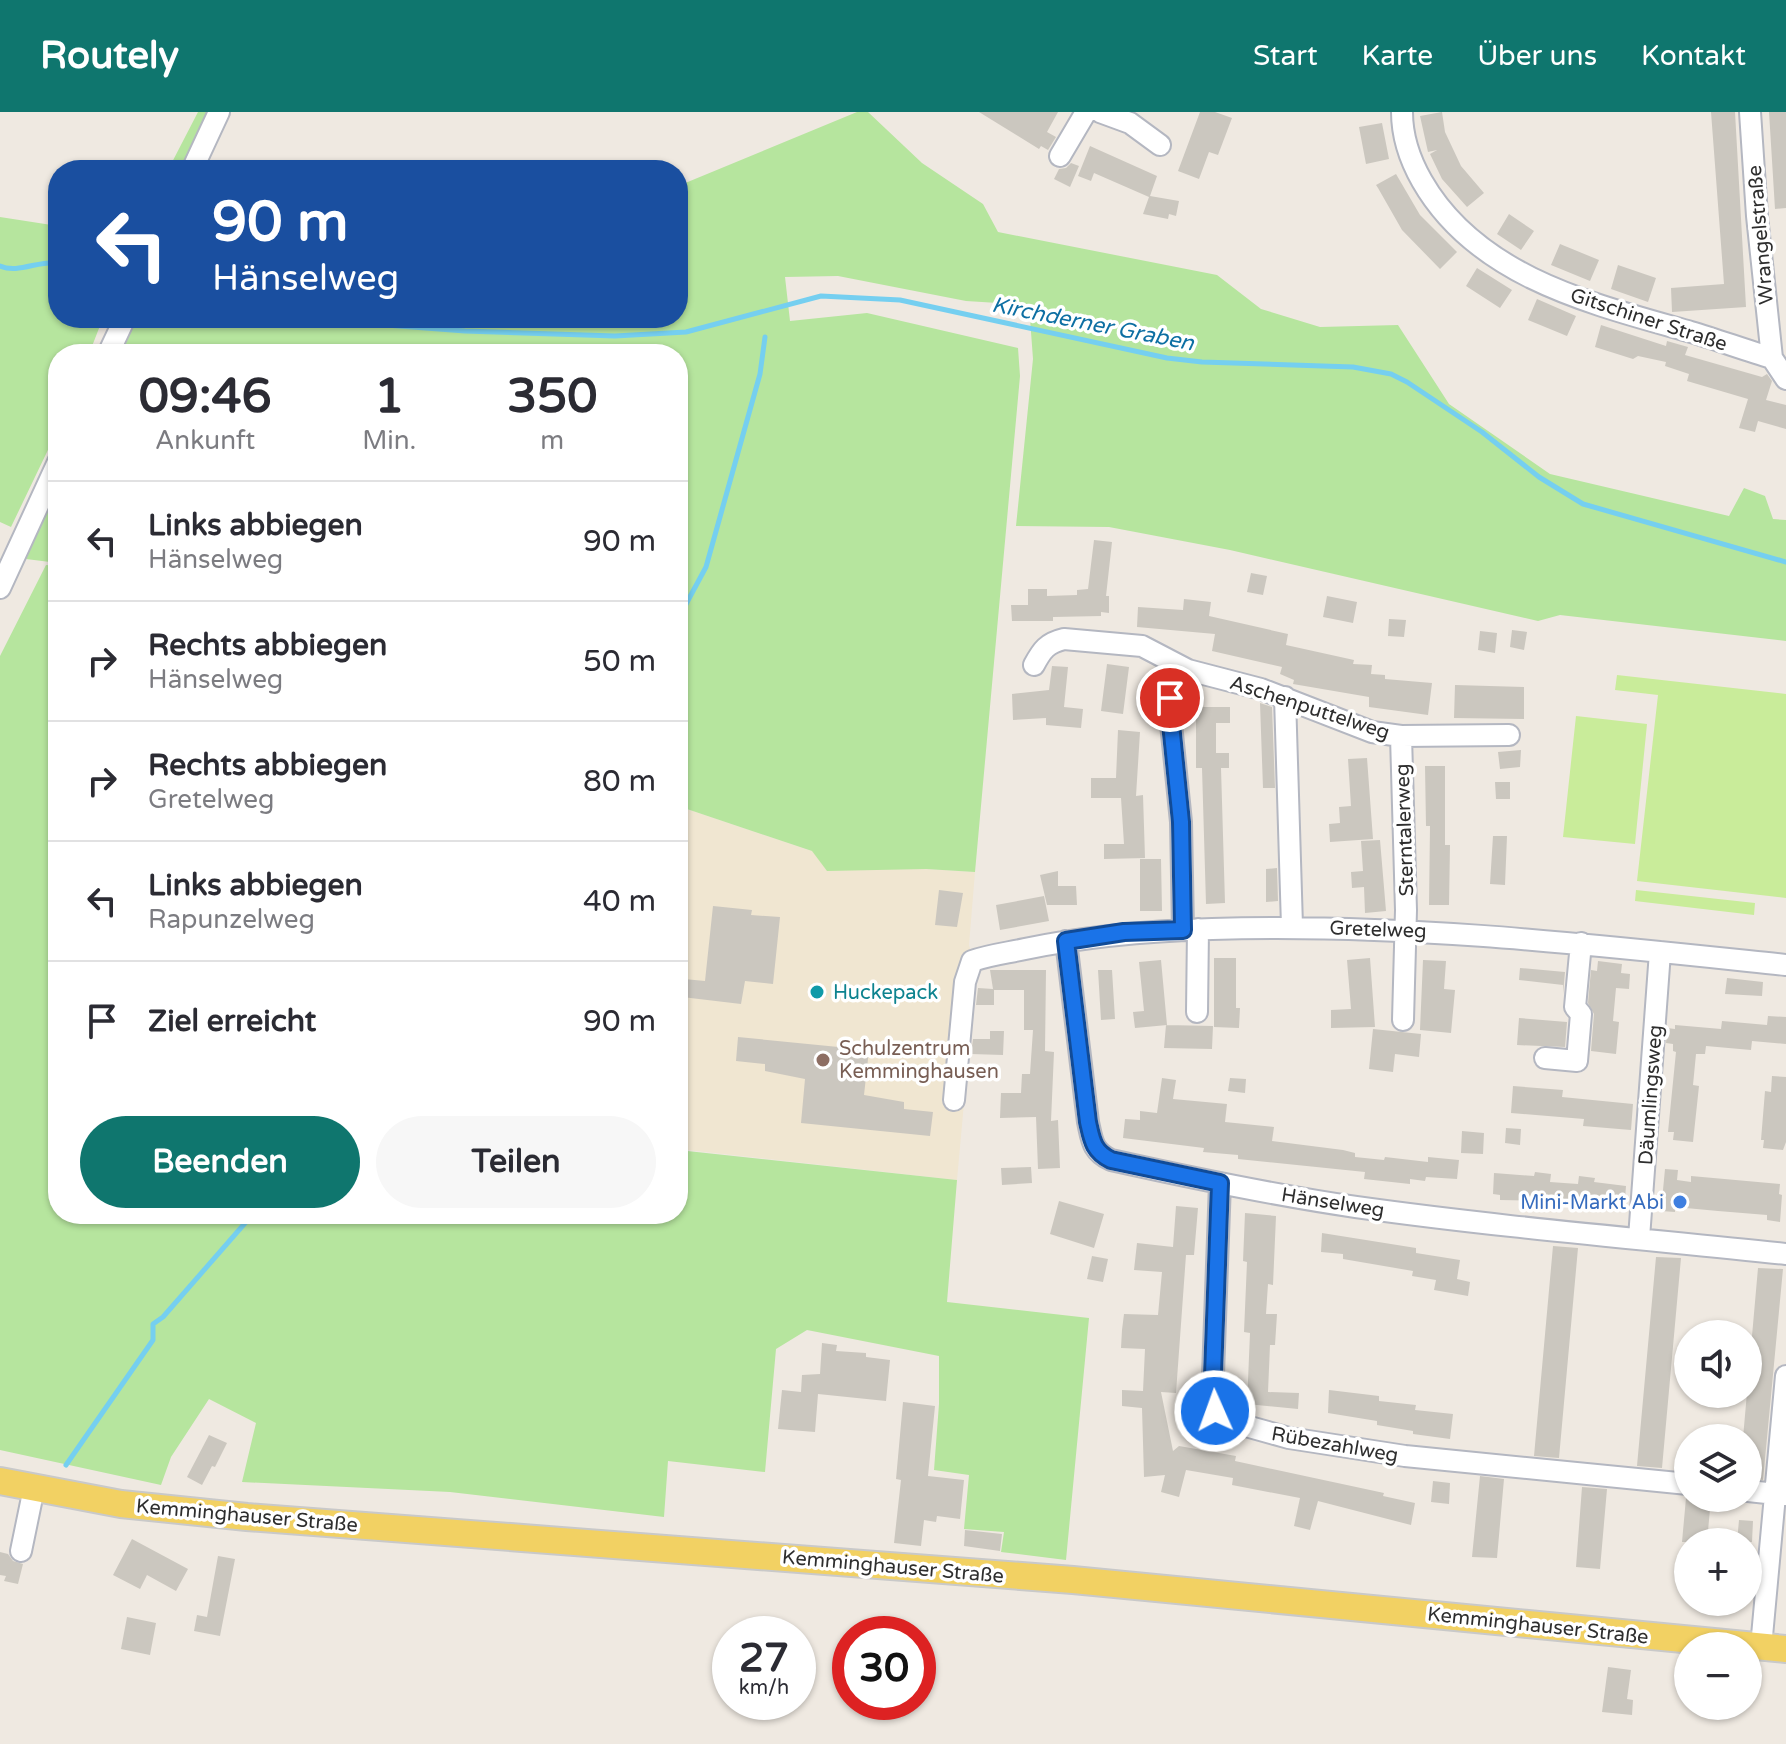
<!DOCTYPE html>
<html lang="de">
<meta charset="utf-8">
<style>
body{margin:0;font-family:"Varela Round",sans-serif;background:#f7f7f7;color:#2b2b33;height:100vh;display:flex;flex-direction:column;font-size:30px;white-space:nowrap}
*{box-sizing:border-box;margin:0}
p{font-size:26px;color:#7c7c81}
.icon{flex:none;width:44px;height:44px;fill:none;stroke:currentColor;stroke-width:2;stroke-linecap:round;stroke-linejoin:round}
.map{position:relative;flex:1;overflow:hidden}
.sheet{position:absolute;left:48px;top:232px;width:640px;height:880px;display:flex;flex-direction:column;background:#fff;border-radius:32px;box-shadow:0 2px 6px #0004}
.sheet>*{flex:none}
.banner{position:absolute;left:48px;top:48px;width:640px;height:168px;border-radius:32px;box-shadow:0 2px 6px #0004;background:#1a4fa0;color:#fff;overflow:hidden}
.fabs{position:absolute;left:1674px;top:1208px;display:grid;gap:16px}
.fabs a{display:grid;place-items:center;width:88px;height:88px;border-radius:50%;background:#fff;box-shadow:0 2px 6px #0004;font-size:40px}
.speed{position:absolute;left:712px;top:1504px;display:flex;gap:16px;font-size:40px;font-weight:700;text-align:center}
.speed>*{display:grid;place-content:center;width:104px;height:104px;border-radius:50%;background:#fff;box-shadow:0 2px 6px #0004;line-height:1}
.speed small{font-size:20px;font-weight:400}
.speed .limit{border:12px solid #d22;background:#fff;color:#111}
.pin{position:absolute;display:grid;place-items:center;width:68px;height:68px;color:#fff;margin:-34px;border:4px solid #fff;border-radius:50%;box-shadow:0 2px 8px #0007}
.me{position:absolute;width:88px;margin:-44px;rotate:358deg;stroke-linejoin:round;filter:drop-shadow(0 0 6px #0008)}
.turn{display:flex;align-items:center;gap:28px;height:168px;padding:0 32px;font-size:36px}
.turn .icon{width:104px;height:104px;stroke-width:2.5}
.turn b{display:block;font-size:56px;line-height:68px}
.eta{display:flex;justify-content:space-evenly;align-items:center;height:136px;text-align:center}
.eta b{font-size:48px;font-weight:800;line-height:56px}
.primary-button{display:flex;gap:16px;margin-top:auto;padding:16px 32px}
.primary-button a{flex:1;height:92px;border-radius:48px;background:#0f766e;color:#fff;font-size:32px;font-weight:800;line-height:92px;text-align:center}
.primary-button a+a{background:#f7f7f7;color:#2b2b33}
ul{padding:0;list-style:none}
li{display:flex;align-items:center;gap:24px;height:120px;padding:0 32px;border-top:2px solid #e1e1e2}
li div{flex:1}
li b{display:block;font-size:30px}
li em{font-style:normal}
header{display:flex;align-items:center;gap:48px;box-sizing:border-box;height:112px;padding:0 40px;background:#0f766e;color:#fff}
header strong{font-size:38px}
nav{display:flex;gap:44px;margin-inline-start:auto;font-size:28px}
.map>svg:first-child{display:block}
</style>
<header>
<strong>Routely</strong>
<nav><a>Start</a><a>Karte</a><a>Über uns</a><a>Kontakt</a></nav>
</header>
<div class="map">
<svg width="1786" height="1632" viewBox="0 0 1786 1632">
<rect width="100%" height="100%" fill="#efe9e1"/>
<path fill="#f0e6d1" d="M678 694 812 739 926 757 975 760 969 833 976 859 957 1068 678 1037Z"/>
<path fill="#b6e59e" d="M198 0H214L187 58H168Z
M857 0H868L922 51 983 92 998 120 1217 163 1261 197 1320 215 1398 213 1449 292 1550 362 1729 404 1744 376 1765 384 1773 407 1786 408V529L1560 503 1538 509 1230 438 1109 415 1016 414 1033 247 1029 193 966 189 838 164 785 165 790 209 867 201 1018 236 1020 264 975 760 926 757 827 759 812 739 678 694V242H115L129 211 165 206H678V74Z
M0 105 58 114V206H103L89 242H58V317L11 415 0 410Z
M58 373V451L26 447Z
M46 453 58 454V1102H678V1038L957 1068 947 1190 1089 1206 1066 1448 1001 1440 1004 1420 964 1417 969 1363 934 1358 939 1292V1244L807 1218 776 1237 765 1360 668 1349 664 1405 450 1380 242 1370 256 1311 209 1287 171 1345 161 1373 0 1338V544Z"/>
<path fill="#c9ec9a" d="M1617 563 1786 582V786L1637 769 1658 583 1615 578Z
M1576 604 1647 612 1635 732 1563 725Z
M1636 778 1755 791 1754 803 1635 789Z"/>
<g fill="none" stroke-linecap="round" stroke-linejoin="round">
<path stroke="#75cff0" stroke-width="5" d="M0 154C18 162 39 148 58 151
M352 206 386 213 465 219 615 224 686 220 821 184 900 188 1167 246 1202 250 1353 255 1391 262 1407 270 1482 320 1539 365 1583 392 1786 450
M678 507 706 455 760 262 765 225
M66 1353 153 1228V1212L163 1205 253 1102"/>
</g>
<path fill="#cbc7bf" d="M979 0H1058L1047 20 1056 25 1048 38 1041 34 1039 37Z
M1200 0H1215L1232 6 1218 43 1209 40 1199 67 1178 59Z
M1442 0 1445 20 1461 54 1484 81 1467 95 1442 67 1430 42 1437 38 1428 40 1420 4Z
M1711 0H1735L1746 195 1672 200 1671 176 1724 172Z
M1769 0H1786V96L1775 97Z
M1382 11 1389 47 1366 52 1359 15Z
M1090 34 1157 64 1150 84 1179 89 1176 104 1169 102 1168 107 1143 102 1149 85 1094 61 1091 69 1078 64Z
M1071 51 1079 54 1070 75 1054 67 1059 57 1066 56Z
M1396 62 1420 103 1457 140 1440 157 1402 118 1378 76 1376 73Z
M1509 102 1534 119 1521 138 1497 122Z
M1560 132 1599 148 1590 169 1551 153Z
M1618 153 1656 166 1648 190 1611 177Z
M1477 156 1512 178 1500 196 1466 174Z
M1537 187 1576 204 1567 224 1528 208Z
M1601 213 1666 234 1667 229 1688 235 1685 243 1762 265 1767 262 1772 269 1766 288 1786 293V317L1758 309 1755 320 1739 316 1748 287 1687 269 1689 262 1665 254 1666 250 1638 244 1633 247 1595 235Z
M1094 428 1112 430 1106 484H1109V501L1101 500V504L1053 505V509H1012L1011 493H1028V477H1047V484L1077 483V478L1088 477Z
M1251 461 1267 464 1263 483 1247 480Z
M1327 484 1357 490 1353 511 1323 505Z
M1184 487 1211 490 1209 504 1288 522 1286 533 1354 548 1353 552 1372 553 1371 562 1385 563V567L1432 571 1428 603 1369 595V585L1293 572 1294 568 1280 562 1282 555 1212 539 1215 522 1137 515 1138 495 1183 498Z
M1389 507 1406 508 1404 525 1388 524Z
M1512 518 1527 520 1524 538 1510 535Z
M1480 519 1497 521 1495 541 1478 538Z
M1107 552 1129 555 1123 602 1101 599Z
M1052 554 1068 555 1064 595 1083 597 1081 616 1046 613V606L1013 608 1012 582 1049 578Z
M1455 573 1524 575V607L1454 606Z
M1260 591 1272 595 1275 676H1263Z
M1196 595H1230V611H1216V641H1229V656H1221L1225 791 1206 792 1202 656H1196Z
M1118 618 1140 620 1136 684 1143 683 1145 746 1104 747V732H1124L1121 686H1091V666H1116Z
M1521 638 1520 655 1500 657 1498 640Z
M1367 646 1373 727 1330 730 1329 712 1340 711 1339 695 1351 694 1348 647Z
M1425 654H1445V733H1450L1449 793H1429L1430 714H1426Z
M1495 670H1510V687H1496Z
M1493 724H1507L1505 773 1490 772Z
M1380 728 1386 799 1365 801 1364 775 1352 776 1351 760 1363 759 1361 729Z
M1140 747H1161L1162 799H1140Z
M1277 756 1278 789 1266 790V757Z
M1058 759V774H1076L1077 793H1047L1040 763Z
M939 778 963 781 957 815 935 813Z
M1044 784 1049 809 1000 818 996 793Z
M713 794 752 798 751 803 780 805 773 872 745 869 741 892 682 885 684 867 705 869Z
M1214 846H1236V896H1240L1239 916 1214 915Z
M1370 846 1375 915 1331 916V898L1351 897 1347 848Z
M1161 848 1167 913 1135 916 1133 900 1144 899 1139 850Z
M1423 848 1446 849 1444 877 1455 878 1451 921 1420 918Z
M1598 849 1622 852 1621 861 1630 862 1629 877 1616 876 1613 909 1619 910 1616 942 1591 939 1594 902 1588 891 1591 858 1597 859Z
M1520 856 1565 860 1563 882V873L1519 868Z
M990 858H1046L1045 939 1054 940 1051 1009 1058 1008 1060 1056 1038 1057 1036 1005 1000 1006 1001 981H1021L1022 962H1030L1033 918H1024V878H994V893H976L978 876 993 877Z
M1098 858H1112L1115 907 1101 908Z
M1727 866 1763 870 1762 884 1725 882Z
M1768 904 1786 905V932L1752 929 1751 938 1706 934 1705 942H1696L1693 973 1699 974 1693 1030 1673 1028 1674 1020H1668L1676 940 1673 939V932L1666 931 1667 916 1675 917V913L1721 917 1722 909 1767 913Z
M1519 906 1567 910 1565 935 1517 933Z
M1166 913 1213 914 1212 937 1164 936Z
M1373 917 1421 922 1419 945 1395 942 1393 960 1369 957Z
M990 919H1004L1003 943 971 942 973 927H990Z
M738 925 869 938 864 983 904 990V997L933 1000 930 1024 801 1011 805 967 765 959V952L736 949Z
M1772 964 1786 965V1030L1783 1038 1763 1036 1764 1028H1761L1765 979 1771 980Z
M1162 966 1176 968 1173 987 1227 992 1225 1010 1274 1015 1272 1029 1343 1038 1355 1041V1045L1384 1048 1385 1045 1428 1050V1045L1459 1048 1457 1067 1426 1065 1425 1069 1410 1067V1072L1364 1067 1365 1060 1238 1047V1043L1203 1040 1204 1036 1123 1026 1125 1007 1140 1008V999L1157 1001Z
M1230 966 1246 967 1245 981 1228 979Z
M1513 974 1563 978 1562 985 1633 992 1631 1018 1583 1014 1584 1007 1511 1001Z
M1506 1016 1521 1017 1520 1033 1505 1031Z
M1462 1019 1484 1021 1483 1042 1461 1041Z
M1031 1055 1032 1071 1002 1073 1001 1056Z
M1665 1057 1678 1058 1677 1068 1691 1070V1064L1780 1072 1779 1082 1782 1083 1780 1110 1767 1108V1103L1718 1099 1675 1095V1100L1661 1099Z
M1535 1060 1551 1062 1550 1070 1578 1072 1579 1064 1595 1066 1594 1070 1626 1074 1624 1100 1592 1097V1092L1564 1089 1500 1088V1083L1493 1082 1494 1061 1534 1064Z
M1059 1089 1104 1102 1094 1136 1050 1122Z
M1176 1094 1198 1096 1194 1143H1186L1176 1281 1161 1280 1173 1339 1179 1334 1236 1344 1235 1349 1384 1381 1383 1384 1415 1391 1411 1413 1318 1389 1310 1418 1294 1414 1300 1386 1232 1373 1233 1366 1186 1358 1179 1385 1161 1380 1165 1363 1144 1365 1142 1296 1122 1294V1278L1143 1279 1145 1237 1121 1236 1122 1218 1124 1202 1158 1203 1162 1160 1134 1158 1137 1131 1173 1135Z
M1245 1101 1276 1104 1273 1173 1268 1172 1266 1202H1277L1275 1233H1270L1268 1280 1299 1281 1298 1297 1247 1292 1250 1221 1244 1220 1247 1150 1243 1149Z
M1322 1121 1416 1136V1141L1460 1148 1457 1167 1470 1170 1468 1184 1434 1178 1436 1168 1412 1164 1413 1159 1343 1147V1142L1321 1140Z
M1553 1134 1578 1136 1559 1346 1534 1344Z
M1092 1144 1108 1147 1103 1170 1087 1167Z
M1656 1145 1681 1146 1662 1356 1637 1354Z
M1758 1156 1783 1157 1763 1368 1748 1366V1326H1743Z
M822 1231 837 1233 836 1239 866 1241V1245L890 1248 886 1289 818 1282 815 1320 778 1317 782 1278 801 1280 802 1263 820 1262Z
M1329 1278 1379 1284V1289L1416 1293 1415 1298 1453 1302 1450 1327 1413 1322V1319L1377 1313V1309L1328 1301Z
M903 1290 935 1294 928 1364 964 1368 960 1407 937 1404 936 1410 924 1408 921 1434 894 1431 901 1368 896 1367Z
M209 1323 227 1331 215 1355 212 1354 202 1373 187 1365Z
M1480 1364 1504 1367 1497 1446 1472 1445Z
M1433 1369 1450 1371 1449 1392 1431 1390Z
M1582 1375 1607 1377 1600 1457 1576 1455Z
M1686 1386H1711L1707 1430H1682Z
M1739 1408 1753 1409 1752 1430H1737Z
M965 1418 1002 1422 1000 1439 964 1434Z
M132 1427 188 1457 176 1479 147 1463 140 1477 113 1463Z
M0 1440 8 1442 13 1449 23 1452 18 1472 4 1469 6 1464 0 1463Z
M218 1444 235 1447 220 1524 194 1519 197 1503 207 1505Z
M127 1505 156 1511 150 1543 121 1537Z
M1608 1555 1631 1558 1627 1587 1633 1588 1632 1603 1602 1600Z"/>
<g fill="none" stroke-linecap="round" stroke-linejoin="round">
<g stroke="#b4b7c1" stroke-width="24">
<path id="minor" d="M1100 0 1130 11 1160 33
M1402 0C1402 25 1410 48 1422 69 1477 165 1592 192 1691 220 1718 228 1745 238 1772 246L1786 267
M1750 0 1757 104 1772 246
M1060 44 1086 0
M192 58 219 0
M108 242 125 206
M0 476 58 350
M1174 552 1170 602 1181 710 1183 818
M1034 553C1042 538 1047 531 1064 527L1142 534 1188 558 1261 577 1372 620 1401 624 1509 623
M1285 585 1292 814
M1401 624 1406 798 1403 908
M1066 829 1088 1010C1092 1028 1092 1039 1111 1048 1192 1066 1273 1083 1356 1095 1499 1115 1643 1127 1786 1142
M1197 900 1198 817
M1545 946 1577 949 1581 902 1575 895 1581 831
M954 988 965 870 972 849C989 843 1007 841 1025 837 1087 824 1148 819 1212 817 1404 811 1595 833 1786 853
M1220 1071 1212 1290 1215 1299 1221 1307 1289 1326 1405 1344 1688 1372
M1639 1126 1660 840
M1748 1379 1786 1383
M21 1439 34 1376
M1761 1535 1786 1264"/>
</g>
<g stroke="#c9c9c9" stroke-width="30">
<path id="major" d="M0 1369 121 1392 247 1405 1073 1468 1786 1537"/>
</g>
<use href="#minor" stroke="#fff" stroke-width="20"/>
<use href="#major" stroke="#f2d163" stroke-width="26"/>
</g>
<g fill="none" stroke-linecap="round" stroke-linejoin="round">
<g stroke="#114b97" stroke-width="20">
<path id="route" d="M1170 586V602L1181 710 1183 818 1124 820 1066 829 1088 1010C1092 1028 1093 1039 1111 1048L1220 1071 1212 1290 1215 1299"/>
</g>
<use href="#route" stroke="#1a73e8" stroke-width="14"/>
</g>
<circle fill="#0f9aa8" stroke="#fff" stroke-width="3" cx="817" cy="880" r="8"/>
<circle fill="#8d6e63" stroke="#fff" stroke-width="3" cx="823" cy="948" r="8"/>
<circle fill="#3f7fe0" stroke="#fff" stroke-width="3" cx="1680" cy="1090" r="8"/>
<g text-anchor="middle" stroke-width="7" stroke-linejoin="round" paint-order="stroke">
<g font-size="20" fill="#2e2e2e" stroke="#fff">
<text transform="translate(1760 123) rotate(-95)" y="7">Wrangelstraße</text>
<text transform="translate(1649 207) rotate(18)" y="7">Gitschiner Straße</text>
<text transform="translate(1310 595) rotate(18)" y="7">Aschenputtelweg</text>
<text transform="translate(1404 718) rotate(-92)" y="7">Sterntalerweg</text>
<text transform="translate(1378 817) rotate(2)" y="7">Gretelweg</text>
<text transform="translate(1650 983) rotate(-86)" y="7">Däumlingsweg</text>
<text transform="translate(1333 1090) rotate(9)" y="7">Hänselweg</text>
<text transform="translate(1335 1332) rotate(10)" y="7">Rübezahlweg</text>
<text transform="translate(247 1403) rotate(5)" y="7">Kemminghauser Straße</text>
<text transform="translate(893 1454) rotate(5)" y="7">Kemminghauser Straße</text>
<text transform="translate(1538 1513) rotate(6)" y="7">Kemminghauser Straße</text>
</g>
<g font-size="20" fill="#0d838f" stroke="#fff" text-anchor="start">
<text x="833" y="887">Huckepack</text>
</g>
<g font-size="20" fill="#785e54" stroke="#fff" text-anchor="start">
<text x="839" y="943">Schulzentrum<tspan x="839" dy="23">Kemminghausen</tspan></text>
</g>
<g font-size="20" fill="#366cbe" stroke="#fff" text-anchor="end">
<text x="1664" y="1097">Mini-Markt Abi</text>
</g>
<g font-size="22" font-style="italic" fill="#0d6fa3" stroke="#fff">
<text transform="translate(1093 211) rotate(11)" y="8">Kirchderner Graben</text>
</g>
</g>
</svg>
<div class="fabs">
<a><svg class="icon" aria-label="sound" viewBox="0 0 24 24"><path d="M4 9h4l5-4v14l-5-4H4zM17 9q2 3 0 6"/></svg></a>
<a><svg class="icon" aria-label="layers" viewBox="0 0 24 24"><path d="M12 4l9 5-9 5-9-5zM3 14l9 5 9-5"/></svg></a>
<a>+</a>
<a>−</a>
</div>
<div class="speed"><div>27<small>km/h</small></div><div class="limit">30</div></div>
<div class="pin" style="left:1170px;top:586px;background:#d93025"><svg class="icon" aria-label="arrive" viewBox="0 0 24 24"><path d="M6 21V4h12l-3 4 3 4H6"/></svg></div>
<svg class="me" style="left:1215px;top:1299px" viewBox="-20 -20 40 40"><circle r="17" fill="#1a73e8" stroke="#fff" stroke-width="3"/><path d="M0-11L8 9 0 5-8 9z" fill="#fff"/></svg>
<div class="banner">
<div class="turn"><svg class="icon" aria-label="left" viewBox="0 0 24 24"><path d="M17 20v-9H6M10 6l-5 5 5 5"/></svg><div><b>90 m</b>Hänselweg</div></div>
</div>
<section class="sheet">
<div class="eta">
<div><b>09:46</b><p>Ankunft</p></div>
<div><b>1</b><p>Min.</p></div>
<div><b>350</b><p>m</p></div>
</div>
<ul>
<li><svg class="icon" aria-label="left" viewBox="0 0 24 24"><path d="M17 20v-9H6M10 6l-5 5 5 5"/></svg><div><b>Links abbiegen</b><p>Hänselweg</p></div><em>90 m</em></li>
<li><svg class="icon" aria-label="right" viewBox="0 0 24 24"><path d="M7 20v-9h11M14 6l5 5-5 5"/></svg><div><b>Rechts abbiegen</b><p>Hänselweg</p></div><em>50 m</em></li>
<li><svg class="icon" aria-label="right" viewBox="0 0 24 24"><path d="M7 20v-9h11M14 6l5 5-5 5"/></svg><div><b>Rechts abbiegen</b><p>Gretelweg</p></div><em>80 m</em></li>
<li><svg class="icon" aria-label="left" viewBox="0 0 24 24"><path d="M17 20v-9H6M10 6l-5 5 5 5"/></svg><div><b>Links abbiegen</b><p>Rapunzelweg</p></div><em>40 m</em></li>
<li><svg class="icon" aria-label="arrive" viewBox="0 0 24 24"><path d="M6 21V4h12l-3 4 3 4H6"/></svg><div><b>Ziel erreicht</b></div><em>90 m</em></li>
</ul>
<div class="primary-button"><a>Beenden</a><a>Teilen</a></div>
</section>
</div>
